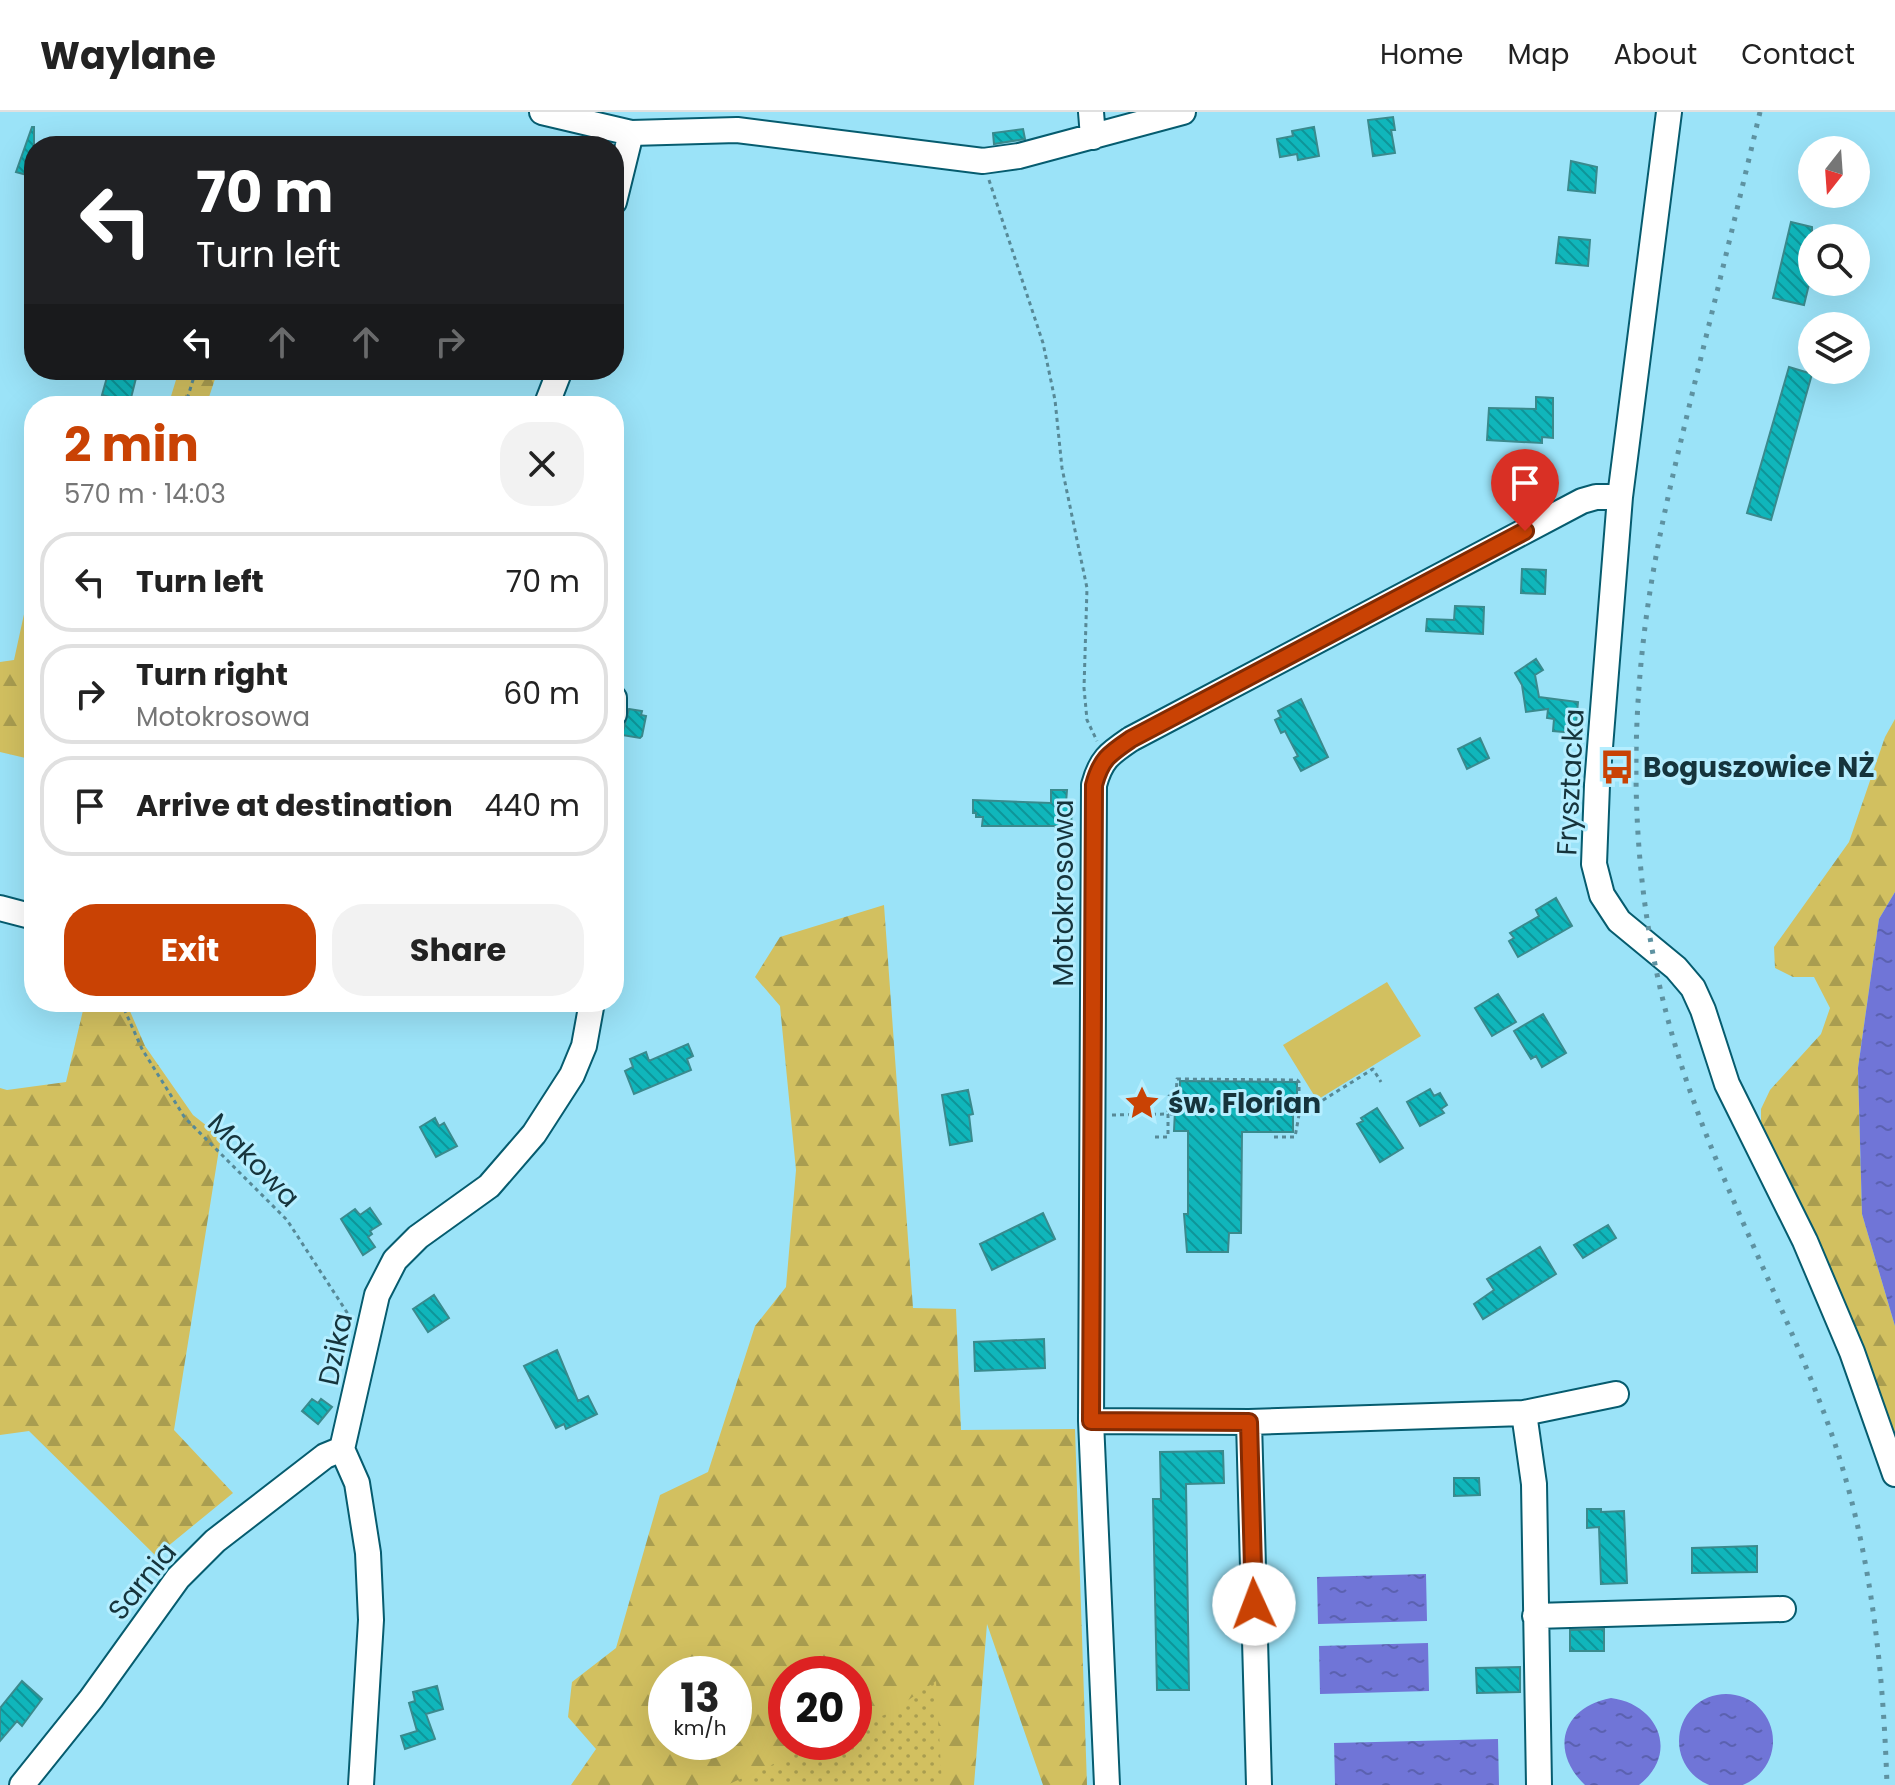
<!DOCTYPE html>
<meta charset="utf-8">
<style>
body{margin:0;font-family:Poppins,sans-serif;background:#f2f2f2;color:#222;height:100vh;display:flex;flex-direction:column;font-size:30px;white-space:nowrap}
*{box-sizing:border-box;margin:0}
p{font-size:26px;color:#767676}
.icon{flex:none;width:44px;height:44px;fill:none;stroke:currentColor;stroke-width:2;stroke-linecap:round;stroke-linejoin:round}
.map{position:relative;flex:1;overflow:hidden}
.panel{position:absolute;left:24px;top:284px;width:600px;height:616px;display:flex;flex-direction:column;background:#fff;border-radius:32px;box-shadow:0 8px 32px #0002}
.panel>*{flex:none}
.guide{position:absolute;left:24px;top:24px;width:600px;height:244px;border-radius:32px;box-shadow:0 8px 32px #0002;background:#202124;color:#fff;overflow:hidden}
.needle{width:52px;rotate:197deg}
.buttons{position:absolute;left:1798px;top:24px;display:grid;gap:16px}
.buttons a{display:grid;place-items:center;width:72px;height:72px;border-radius:50%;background:#fff;box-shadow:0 8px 32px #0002;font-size:40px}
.speed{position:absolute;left:648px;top:1544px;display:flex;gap:16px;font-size:40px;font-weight:700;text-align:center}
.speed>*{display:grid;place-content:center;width:104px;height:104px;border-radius:50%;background:#fff;box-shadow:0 8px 32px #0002;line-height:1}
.speed small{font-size:20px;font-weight:400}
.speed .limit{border:12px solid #d22;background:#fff;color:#111}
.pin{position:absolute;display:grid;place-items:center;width:68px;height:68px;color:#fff;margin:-82px -34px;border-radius:50% 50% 50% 0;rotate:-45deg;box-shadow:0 0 8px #0007}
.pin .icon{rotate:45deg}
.me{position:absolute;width:88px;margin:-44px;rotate:358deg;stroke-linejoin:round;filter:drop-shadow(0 0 6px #0008)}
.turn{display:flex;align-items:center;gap:28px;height:168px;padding:0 40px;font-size:36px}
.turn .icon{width:104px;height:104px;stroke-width:2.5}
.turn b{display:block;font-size:56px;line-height:68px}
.lanes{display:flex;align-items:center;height:76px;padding:0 40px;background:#0003;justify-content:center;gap:40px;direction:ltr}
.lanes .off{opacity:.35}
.round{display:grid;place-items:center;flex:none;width:84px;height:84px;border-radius:32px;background:#f2f2f2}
.headline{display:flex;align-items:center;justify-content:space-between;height:136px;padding:0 40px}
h1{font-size:48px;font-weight:700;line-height:60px;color:#c94204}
.primary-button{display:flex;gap:16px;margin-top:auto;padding:16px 40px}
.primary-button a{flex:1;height:92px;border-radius:32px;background:#c94204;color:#fff;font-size:32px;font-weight:700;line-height:92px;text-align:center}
.primary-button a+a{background:#f2f2f2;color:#222}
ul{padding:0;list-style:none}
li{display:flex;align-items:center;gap:24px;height:100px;margin:0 16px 12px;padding:0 24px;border:4px solid #e0e0e0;border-radius:32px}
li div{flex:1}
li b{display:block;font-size:30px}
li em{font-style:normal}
header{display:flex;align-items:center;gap:48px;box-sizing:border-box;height:112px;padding:0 40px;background:#fff;border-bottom:2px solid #e0e0e0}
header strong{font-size:38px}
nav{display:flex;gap:44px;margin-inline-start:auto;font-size:28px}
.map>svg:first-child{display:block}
</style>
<header>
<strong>Waylane</strong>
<nav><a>Home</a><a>Map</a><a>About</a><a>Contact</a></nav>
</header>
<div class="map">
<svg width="1895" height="1673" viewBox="0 0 1895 1673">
<defs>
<pattern id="forest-firs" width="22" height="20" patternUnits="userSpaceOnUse" patternTransform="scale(2)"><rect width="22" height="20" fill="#d2c060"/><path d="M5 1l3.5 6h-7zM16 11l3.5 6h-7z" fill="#a99d50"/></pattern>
<pattern id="park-dots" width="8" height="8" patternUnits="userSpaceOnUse" patternTransform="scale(2)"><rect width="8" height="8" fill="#d2c060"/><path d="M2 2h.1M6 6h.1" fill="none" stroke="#a99d50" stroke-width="1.8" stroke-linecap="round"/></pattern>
<pattern id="water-ripples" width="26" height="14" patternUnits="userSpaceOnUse" patternTransform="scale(2)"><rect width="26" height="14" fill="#7075d7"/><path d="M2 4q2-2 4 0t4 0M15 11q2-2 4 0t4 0" fill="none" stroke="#5b61b0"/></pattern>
<pattern id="building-back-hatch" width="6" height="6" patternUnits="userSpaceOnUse" patternTransform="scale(2)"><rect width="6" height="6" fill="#10b6bb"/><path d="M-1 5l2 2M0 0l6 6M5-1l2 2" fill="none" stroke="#0e9599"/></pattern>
</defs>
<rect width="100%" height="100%" fill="#9be3f8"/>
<path fill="#d2c060" d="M1387 870 1421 924 1317 988 1283 933Z"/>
<path fill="url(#forest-firs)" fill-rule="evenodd" d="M179 258H218L206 294H168Z
M26 493 34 495V648L0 640V550L14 548Z
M1895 607V780L1879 807 1858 956 1862 1102 1895 1214V1334L1863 1237 1810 1112 1761 1021V997L1770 978 1821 922 1830 896 1814 865H1793L1775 856 1774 835 1849 730 1885 625Z
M884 793 913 1196 956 1197 961 1318 1075 1317 1087 1673H1043L987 1512 974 1673H571L596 1637 568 1605 572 1570 616 1536 660 1383 708 1360 755 1214 786 1175 796 1058 780 894 755 865 780 825ZM666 1562H734V1630H666ZM786 1562H854V1630H786Z
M85 890H126L145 934 193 1003 221 1025 174 1318 233 1381 156 1444 29 1319 0 1323V976L7 978 66 970Z"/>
<path fill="url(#park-dots)" d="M936 1569 942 1673H727L822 1630H854V1616L891 1600Z"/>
<path fill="url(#water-ripples)" d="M1895 780V1214L1862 1102 1858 956 1879 807Z
M1426 1462 1427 1509 1318 1512 1317 1465Z
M1428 1531 1429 1579 1320 1582 1319 1534Z
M1679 1629a47 47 0 1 1 94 0a47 47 0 1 1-94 0Z
M1611 1586C1658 1592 1680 1641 1639 1673H1585C1549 1639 1562 1595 1611 1586Z
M1498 1627 1499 1673H1335L1334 1631Z"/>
<path fill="url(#building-back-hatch)" stroke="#3a8a8d" stroke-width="2" d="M1393 5 1395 18H1391L1395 41 1373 44 1368 8Z
M32 15H34V65L16 60Z
M1314 15 1319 44 1298 48 1297 42 1280 45 1277 27 1293 24 1292 19Z
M1023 17 1025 27 994 32 993 21Z
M1571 49 1597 55 1595 81 1568 78Z
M1791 110 1812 115V160L1804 193 1773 186Z
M1559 125 1590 128 1588 154 1556 151Z
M1789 255 1812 262 1771 408 1747 401Z
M109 258H138L130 290 102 283Z
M1536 285 1553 286V326L1542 325V331L1487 328 1489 296 1536 297Z
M1522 457 1546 458 1545 482 1521 481Z
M1455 494 1484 495 1483 522 1426 519 1427 507 1454 508Z
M1536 547 1543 558 1535 563 1539 585 1578 590 1575 621 1553 619 1554 607 1547 606 1548 597 1526 600 1522 573 1515 561Z
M1301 587 1328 645 1301 659 1294 646 1298 644 1285 619 1281 621 1275 608 1281 605 1278 599Z
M629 597 642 599 641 603 646 604 642 624 640 626 622 623Z
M1480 626 1489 646 1467 657 1458 637Z
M1051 678H1067L1066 691H1072L1071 718H1055V714H982L983 705H976V701H973V688L1051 691Z
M1556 786 1572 814 1518 845 1509 829 1514 826 1510 821 1539 804 1536 798Z
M1498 882 1516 910 1492 924 1475 896Z
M1543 902 1566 941 1542 955 1536 944 1531 947 1514 919Z
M688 932 693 944 687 947 691 958 634 982 625 959 633 955 630 947 646 940 649 949Z
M1180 969 1297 970V1001L1293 1000V1020H1242L1241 1121H1229L1228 1140H1187L1184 1102H1188V1019H1174L1175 998H1177V986H1180Z
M1430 977 1434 984 1440 981 1447 993 1441 997 1444 1001 1420 1014 1407 990Z
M968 978 973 1002 969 1003 972 1029 950 1033 942 983Z
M1377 996 1403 1036 1380 1050 1357 1012 1363 1009 1361 1006Z
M435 1006 439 1014 444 1011 457 1034 436 1045 420 1015Z
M370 1096 381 1112 370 1119 372 1122 368 1125 375 1135 363 1143 341 1107 355 1097 360 1103Z
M1043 1101 1055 1127 992 1158 980 1132Z
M1608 1113 1616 1126 1583 1146 1574 1133Z
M1540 1135 1556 1162 1483 1207 1474 1192 1494 1178 1487 1167Z
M434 1183 449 1206 428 1220 413 1197Z
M1044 1227 1045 1256 975 1259 974 1230Z
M557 1238 578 1289 588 1284 597 1302 566 1317 564 1312 556 1316 524 1254Z
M312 1287 318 1291 321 1287 332 1295 318 1312 302 1299Z
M1223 1339 1224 1371 1186 1372 1189 1578H1157L1153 1387H1161L1160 1340Z
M1454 1366H1479L1480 1383 1454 1384Z
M1587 1397H1601V1400L1624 1399 1627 1471 1601 1472 1599 1415 1587 1416Z
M1757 1434V1460L1692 1461V1436Z
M1604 1517V1539H1570V1518Z
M1520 1555V1580L1477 1581 1476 1556Z
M22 1569 42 1587 22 1614 17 1609 0 1629V1596Z
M437 1574 443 1597 426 1602 435 1627 405 1637 401 1624 417 1619 409 1591 415 1589 413 1580Z"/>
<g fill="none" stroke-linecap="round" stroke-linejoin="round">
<g stroke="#065c6f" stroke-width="28">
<path id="minor" d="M542 0 631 21 737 18 983 49 1019 44 1183 0
M1091 0 1093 25
M1669 0 1620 385 1597 673 1594 752 1602 783 1619 809 1676 856 1693 876 1703 898 1727 972 1805 1129 1852 1240 1895 1362
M614 90 631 21
M546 294 560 258
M614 586V602
M0 796 34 805
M1524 1301 1534 1372 1539 1673
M1091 1309 1249 1310 1524 1301 1616 1282
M1249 1310 1259 1673
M1535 1504 1783 1497
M22 1673 91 1587 178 1466 215 1429 325 1344 342 1337
M361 1673 371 1508 368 1441 357 1371 342 1337 377 1183 395 1148 418 1125 489 1074 534 1022 572 963 584 934 592 890
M1107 1673 1091 1309 1094 673C1101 647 1109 642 1131 627L1582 389 1596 385H1620"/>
</g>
<path stroke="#578997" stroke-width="3" stroke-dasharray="4 4" stroke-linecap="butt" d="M989 68 1043 231 1055 288 1062 356 1087 476 1084 576 1087 608 1097 629
M185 294 196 258
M121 890 142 937 185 1006 287 1108 350 1205
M1174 1002H1168L1169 984H1176L1177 967 1297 968 1299 970V1003L1373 957 1381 970
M1112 1003 1168 1002V1025H1153
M1274 1025H1295L1299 1003"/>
<use href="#minor" stroke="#fff" stroke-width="24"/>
<path stroke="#5e92a1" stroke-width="5" stroke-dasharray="4 8" stroke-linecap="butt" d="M1760 0C1739 90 1717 180 1695 270 1679 337 1662 405 1651 473 1628 616 1630 764 1667 904 1705 1050 1782 1181 1832 1323 1871 1437 1883 1554 1887 1673"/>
</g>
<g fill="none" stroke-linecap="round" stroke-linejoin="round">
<g stroke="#832b03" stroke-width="20">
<path id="route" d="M1254 1492 1249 1310 1091 1309 1094 673C1101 647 1109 642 1131 627L1525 419"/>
</g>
<use href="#route" stroke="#c94204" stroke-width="14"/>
</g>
<defs>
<g id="bus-bare" transform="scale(2.76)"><path d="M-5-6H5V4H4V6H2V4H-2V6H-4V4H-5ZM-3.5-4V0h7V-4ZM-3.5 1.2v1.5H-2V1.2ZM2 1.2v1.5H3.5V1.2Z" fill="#c94204" stroke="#b5eeff" stroke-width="2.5" paint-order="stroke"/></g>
<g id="sight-bare" transform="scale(2.76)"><path d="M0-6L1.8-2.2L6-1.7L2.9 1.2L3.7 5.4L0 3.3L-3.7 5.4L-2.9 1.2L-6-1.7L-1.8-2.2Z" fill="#c94204" stroke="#b5eeff" stroke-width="2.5" paint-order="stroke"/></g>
</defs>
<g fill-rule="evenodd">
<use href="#bus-bare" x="1617" y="655"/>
<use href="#sight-bare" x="1142" y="991"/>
</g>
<g text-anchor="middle" stroke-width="6" stroke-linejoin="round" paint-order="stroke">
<g font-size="28" font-weight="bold" fill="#16343c" stroke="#b5eeff" text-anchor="start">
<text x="1643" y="665">Boguszowice NŻ</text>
<text x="1168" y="1001">św. Florian</text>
</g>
<g font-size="28" fill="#16343c" stroke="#b5eeff">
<text transform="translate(1570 670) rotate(-87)" y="10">Frysztacka</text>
<text transform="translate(1063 781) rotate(-90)" y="10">Motokrosowa</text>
<text transform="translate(254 1048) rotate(46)" y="10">Makowa</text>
<text transform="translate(335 1237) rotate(-78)" y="10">Dzika</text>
<text transform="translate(142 1469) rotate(-51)" y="10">Sarnia</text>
</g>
</g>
</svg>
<div class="buttons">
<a><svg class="needle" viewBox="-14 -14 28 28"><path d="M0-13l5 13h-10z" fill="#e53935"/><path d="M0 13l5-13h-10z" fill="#767676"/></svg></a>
<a><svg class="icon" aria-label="search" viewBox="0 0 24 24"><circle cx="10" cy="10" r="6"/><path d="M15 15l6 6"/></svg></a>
<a><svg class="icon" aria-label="layers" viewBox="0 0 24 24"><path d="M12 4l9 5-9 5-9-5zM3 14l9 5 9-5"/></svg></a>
</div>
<div class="speed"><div>13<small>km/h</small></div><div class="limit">20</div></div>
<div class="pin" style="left:1525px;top:419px;background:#d93025"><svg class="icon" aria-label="arrive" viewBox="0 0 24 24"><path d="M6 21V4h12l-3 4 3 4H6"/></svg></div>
<svg class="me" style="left:1254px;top:1492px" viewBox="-20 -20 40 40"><circle r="19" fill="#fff"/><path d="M0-13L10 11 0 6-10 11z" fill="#c94204"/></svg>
<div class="guide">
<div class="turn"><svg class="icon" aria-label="left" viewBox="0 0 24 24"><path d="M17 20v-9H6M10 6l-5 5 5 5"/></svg><div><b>70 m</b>Turn left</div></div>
<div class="lanes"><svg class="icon" aria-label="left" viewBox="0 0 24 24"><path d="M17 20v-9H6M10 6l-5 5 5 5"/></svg><svg class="icon off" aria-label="ahead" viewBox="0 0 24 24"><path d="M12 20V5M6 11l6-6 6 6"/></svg><svg class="icon off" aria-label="ahead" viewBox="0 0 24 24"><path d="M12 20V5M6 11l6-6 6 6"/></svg><svg class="icon off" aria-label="right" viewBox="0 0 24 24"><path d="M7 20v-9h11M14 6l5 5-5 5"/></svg></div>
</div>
<section class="panel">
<div class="headline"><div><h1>2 min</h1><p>570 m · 14:03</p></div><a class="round"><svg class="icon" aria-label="close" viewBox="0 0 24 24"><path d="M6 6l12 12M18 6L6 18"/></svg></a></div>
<ul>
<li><svg class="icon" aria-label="left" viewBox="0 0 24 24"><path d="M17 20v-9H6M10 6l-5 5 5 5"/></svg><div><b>Turn left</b></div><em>70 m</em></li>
<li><svg class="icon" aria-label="right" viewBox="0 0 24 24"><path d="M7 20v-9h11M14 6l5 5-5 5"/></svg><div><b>Turn right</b><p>Motokrosowa</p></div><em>60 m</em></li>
<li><svg class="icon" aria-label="arrive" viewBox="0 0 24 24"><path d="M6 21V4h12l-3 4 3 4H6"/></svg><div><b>Arrive at destination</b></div><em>440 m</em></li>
</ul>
<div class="primary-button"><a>Exit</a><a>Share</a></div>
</section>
</div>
